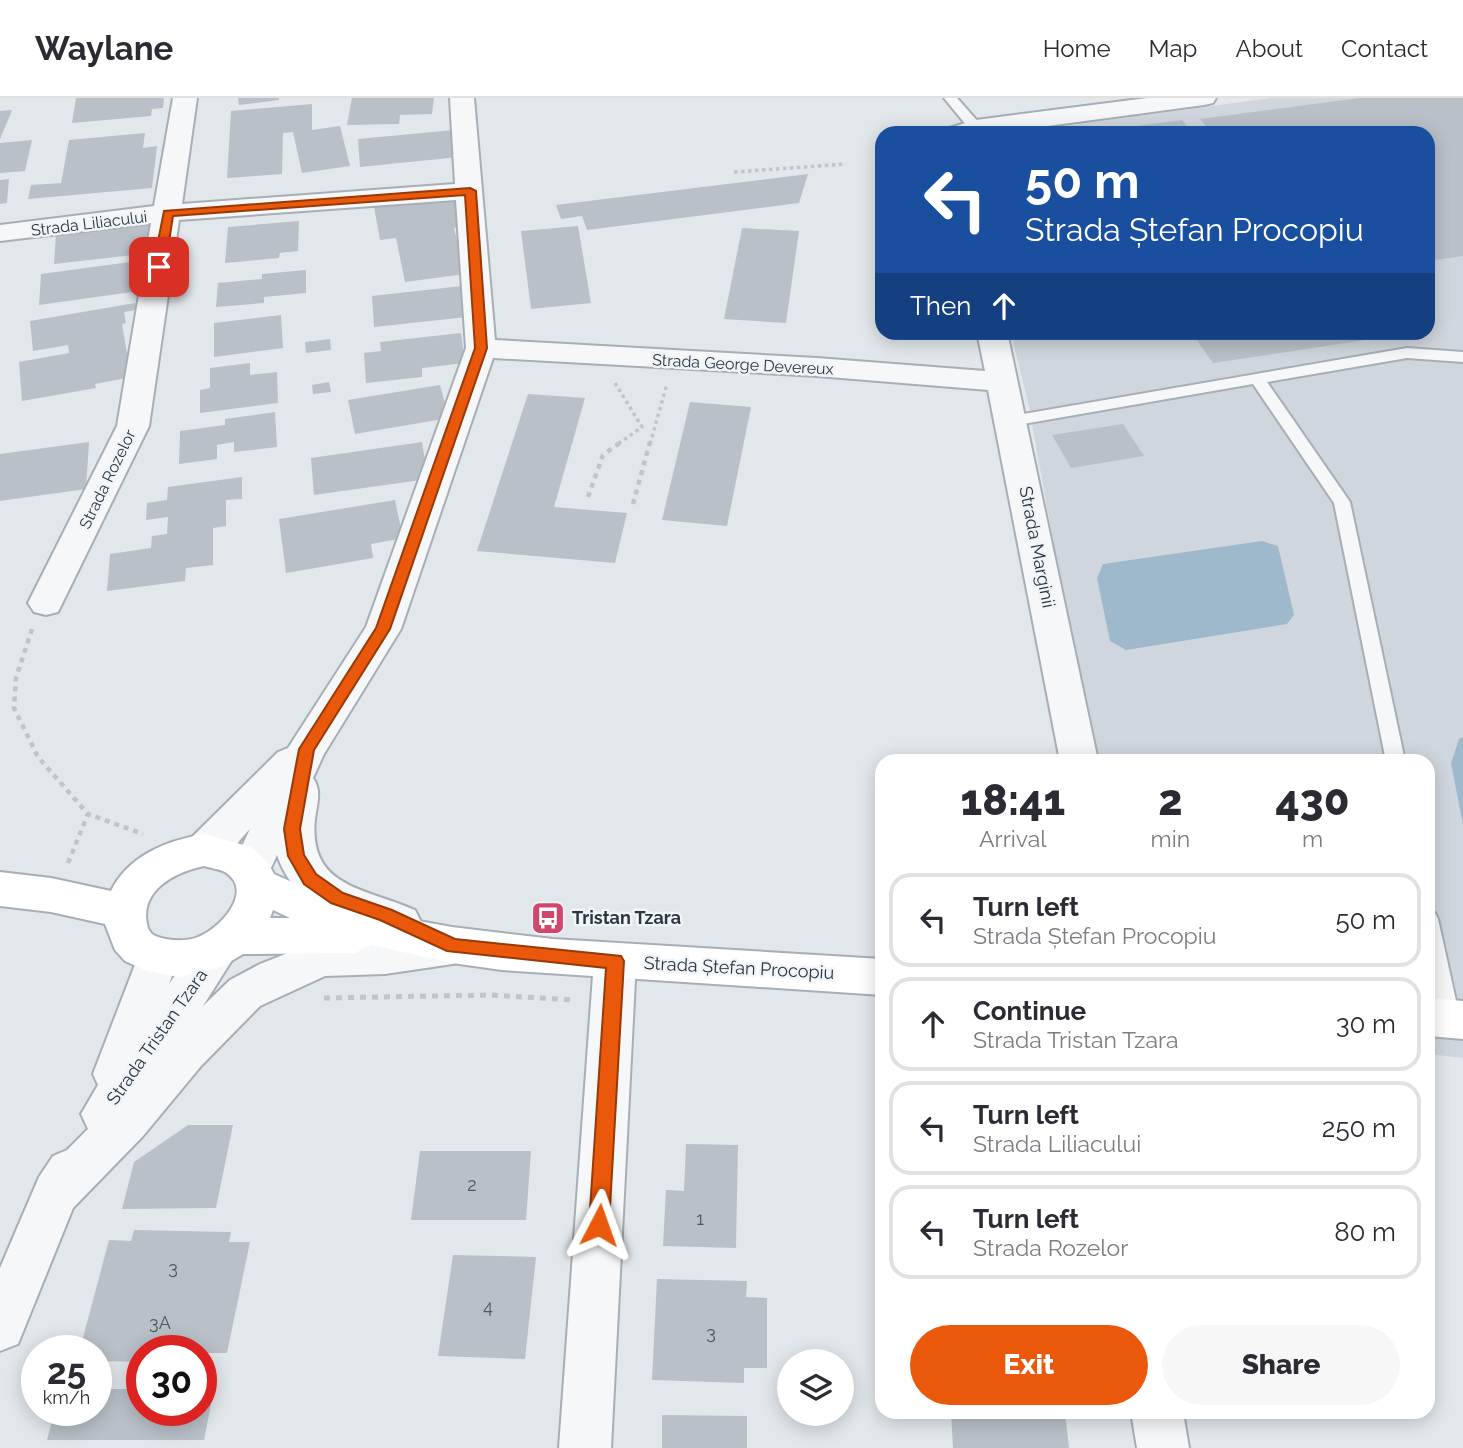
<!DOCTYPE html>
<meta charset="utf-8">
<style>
body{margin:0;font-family:Raleway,sans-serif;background:#f7f7f7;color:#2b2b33;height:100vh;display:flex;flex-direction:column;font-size:26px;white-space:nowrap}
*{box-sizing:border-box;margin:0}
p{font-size:23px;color:#7c7c81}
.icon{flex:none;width:38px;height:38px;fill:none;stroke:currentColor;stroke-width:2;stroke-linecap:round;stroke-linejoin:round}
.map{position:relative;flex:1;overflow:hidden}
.side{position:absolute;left:875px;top:656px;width:560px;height:665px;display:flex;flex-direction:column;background:#fff;border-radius:21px;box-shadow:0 4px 18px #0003}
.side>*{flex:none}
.hud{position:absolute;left:875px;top:28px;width:560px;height:214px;border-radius:21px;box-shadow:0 4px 18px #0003;background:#1a4fa0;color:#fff;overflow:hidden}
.fabs{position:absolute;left:777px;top:1251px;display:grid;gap:14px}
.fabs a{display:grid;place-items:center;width:77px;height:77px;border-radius:50%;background:#fff;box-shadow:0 4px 18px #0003;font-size:35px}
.speed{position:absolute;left:21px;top:1237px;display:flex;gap:14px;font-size:35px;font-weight:700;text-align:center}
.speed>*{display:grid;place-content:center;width:91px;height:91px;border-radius:50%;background:#fff;box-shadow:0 4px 18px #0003;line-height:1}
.speed small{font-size:18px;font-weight:400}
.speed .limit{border:10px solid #d22;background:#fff;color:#111}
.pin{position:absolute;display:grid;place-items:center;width:60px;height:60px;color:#fff;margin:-30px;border-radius:14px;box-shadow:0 4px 10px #0006}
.me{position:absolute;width:77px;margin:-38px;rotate:4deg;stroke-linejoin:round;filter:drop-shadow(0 0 5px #0008)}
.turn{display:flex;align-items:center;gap:24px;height:147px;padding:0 35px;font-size:32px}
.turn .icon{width:91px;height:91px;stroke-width:2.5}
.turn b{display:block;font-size:49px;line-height:60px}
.then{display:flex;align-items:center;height:66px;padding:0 35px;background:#0003;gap:14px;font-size:26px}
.eta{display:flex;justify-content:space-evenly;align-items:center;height:119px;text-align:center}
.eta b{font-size:42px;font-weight:800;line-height:49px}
.action{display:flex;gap:14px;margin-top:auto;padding:14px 35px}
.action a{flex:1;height:80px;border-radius:42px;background:#ea580c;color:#fff;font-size:28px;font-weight:800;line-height:80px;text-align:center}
.action a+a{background:#f7f7f7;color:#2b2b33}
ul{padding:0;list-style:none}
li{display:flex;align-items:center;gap:21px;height:94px;margin:0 14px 10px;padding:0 21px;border:4px solid #e1e1e2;border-radius:21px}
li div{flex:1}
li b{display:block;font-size:26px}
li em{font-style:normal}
header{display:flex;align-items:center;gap:42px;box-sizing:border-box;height:98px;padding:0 35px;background:#fff;border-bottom:2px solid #e1e1e2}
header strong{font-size:33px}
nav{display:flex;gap:38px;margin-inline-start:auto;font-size:24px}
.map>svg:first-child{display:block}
</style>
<header>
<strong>Waylane</strong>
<nav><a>Home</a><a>Map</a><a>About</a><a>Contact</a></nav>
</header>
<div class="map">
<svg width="1463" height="1350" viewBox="0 0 1463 1350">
<rect width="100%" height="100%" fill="#e2e7eb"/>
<path fill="#d0d6dd" d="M1271 0H1463V960L1428 956V663H1093L1028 304 1011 235 1428 234V35H1013Z"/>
<path fill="#9db9cb" d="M1262 443 1278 448 1294 517 1287 526 1126 552 1110 543 1097 480 1103 466Z
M1463 639V727L1451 665 1459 641Z"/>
<path fill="#b9c0c8" d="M76 0H164L163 10 152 11 151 18 72 25Z
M238 0H279V2L239 7Z
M352 0H434L432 16 400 17 399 26 347 27Z
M1360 0H1463V158L1428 163V35H1212L1200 21Z
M312 6V32L340 28 350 68 302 75 293 34 283 35 282 76 227 80 231 13Z
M12 12 6 27 0 41V13Z
M1182 22 1193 35H1098V33Z
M454 32 459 59 360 69 358 41Z
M145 35 143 50 157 48 152 90 28 101 31 87 61 85 69 42Z
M32 42 25 73 0 75V45Z
M808 76 799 105 587 132 582 118 561 121 556 107Z
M9 81 7 105 0 106V82Z
M461 97 469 128 454 130 465 176 405 184 396 140 380 142 374 109Z
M299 123 298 153 280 155 279 160 225 165 228 129Z
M152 126 151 155 54 166 56 136Z
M578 128 591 205 531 211 521 133Z
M742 130 799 133 786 225 724 221Z
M145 162 146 192 39 207 41 176Z
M306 172V195L264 199V205L216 209 218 185 262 181V176Z
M462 188 467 219 374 229 372 198Z
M135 205 136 212 124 214 126 225 122 226 131 279 95 286 96 290 22 303 19 264 69 255 68 247 33 253 30 223Z
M281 217 283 250 214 259V225Z
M1191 234H1360L1366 242 1213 265Z
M461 235 465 265 422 270V279L366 285 364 255 381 253 380 244Z
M330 241 331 252 306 255 305 244Z
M250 265V277L277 274 278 305 200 315V292L210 290V270Z
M329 284 331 294 313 296 312 287Z
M440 287 449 320 355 336 348 302Z
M528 296 585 300 554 409 627 415 615 465 477 453Z
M690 304 751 309 727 428 662 422Z
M275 314 277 349 234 354V344L217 347V361L179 366 180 333 225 327V321Z
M1123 326 1144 358 1071 370 1052 337Z
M89 344 86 391 0 403V356Z
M422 344 428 381 314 397 311 360Z
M242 379V401L226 402V428L213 430V467L186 470 185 483 107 493 110 456 151 450 152 438 167 436 168 419 146 422 147 405 167 402 168 389Z
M395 402 403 440 371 446 373 460 286 475 279 421Z
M188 1027H233L216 1110 122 1111 134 1064Z
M686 1046 738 1047 736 1150 663 1148 666 1092 684 1093Z
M420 1053H531L526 1122H411Z
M134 1132 231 1134 229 1144H250L227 1255H204L203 1261 201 1253H142V1264L99 1263 102 1252 80 1251 109 1142 131 1143Z
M453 1157 536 1159 525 1261 438 1258Z
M657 1181 747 1183 746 1199 767 1200V1270H744V1285L652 1282Z
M96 1291H142V1312H201V1291H214L204 1342H47L55 1312H96Z
M951 1314H1065L1069 1350H953Z
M662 1317 747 1318V1350H662Z"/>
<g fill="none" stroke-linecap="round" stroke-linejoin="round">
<g stroke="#a7aeb5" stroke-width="4">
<path id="lane" d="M944 0H957L981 27V33H971Z
M1407 250 1463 254V264L1407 260 1267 284 1350 404 1405 663H1386L1334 405 1253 286 1012 328 1004 323 1012 318Z
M1428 812 1435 815 1438 821 1460 921 1457 928 1449 931 1441 928 1438 921 1428 872Z"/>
</g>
<g stroke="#a7aeb5" stroke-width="4">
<path id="street" d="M173 0H197L182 106 455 86 450 0H474L495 242 817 260 985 273 977 234H1007L1098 663H1060L988 292 817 278 493 260 401 531 324 656 313 680C322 693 317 705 315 721 308 790 366 790 415 812L421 824 415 836 453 830 468 835 474 848 468 861 453 866 385 876 325 878 260 908 201 968 143 1038 73 1110 18 1246 0 1253V1170L39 1079 53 1058 67 1052 88 1031 81 1016 98 987 93 976 143 846 158 841 173 846 179 859 169 886 203 838 218 833 233 838 239 851 203 908 230 882 260 866 308 847 323 842 393 839C344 822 296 812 277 757L265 783 251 787 237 783 231 771 250 731C231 751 219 773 190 763L184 752 190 741 278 654 288 650 366 529 466 250 456 102 179 122 149 328 58 514 46 517 34 514 28 505 117 328 151 125 0 143V127L154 108Z
M1147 0H1216L1213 5 1204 7 996 35H945L949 30 976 22Z
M615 845 630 850 636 863 611 1350H559L594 863 600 850Z
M1131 1314H1183L1189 1350H1137Z"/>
</g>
<g stroke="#a7aeb5" stroke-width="4">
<path id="secondary" d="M204 736 251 749 268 765 274 776 319 796 402 820 452 829 553 841 882 861V897L502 872 452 865 371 847 355 855 243 856 223 868 179 879 147 873 125 863 115 852 105 826 51 814 0 808V774L51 780 111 793C129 757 166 743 204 736ZM204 768C210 770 219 771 225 774 255 793 220 831 198 839 188 843 177 843 166 841 156 839 149 837 147 826 140 792 175 774 204 768ZM273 812 290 820H270Z
M1428 900 1463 903V941L1428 938Z"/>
</g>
<path stroke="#c0c5ca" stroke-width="3.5" stroke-dasharray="3.5 3.5" stroke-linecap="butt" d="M734 74 846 66
M615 285 642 329 618 346
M650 346 667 286"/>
<path stroke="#c0c5ca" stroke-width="4.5" stroke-dasharray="5 5" stroke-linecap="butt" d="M588 399 603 357 621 344
M633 406 650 344
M32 531 16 580 14 610 38 659 88 716 143 736
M68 765 88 716"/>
<path stroke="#c0c5ca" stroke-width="5" stroke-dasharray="6 6" stroke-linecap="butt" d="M324 900 490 897 574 902"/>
<use href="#lane" fill="#f5f7f9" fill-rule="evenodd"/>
<use href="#street" fill="#f5f7f9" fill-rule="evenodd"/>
<use href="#secondary" fill="#fff" fill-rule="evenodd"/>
</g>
<path fill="#ea580c" stroke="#983908" stroke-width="2" d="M470 90 476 93 487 250 390 531 314 652 300 731 304 757 316 776 343 795 392 812 455 841 621 858 624 863 609 1127 606 1134 599 1137 592 1134 589 1127 606 870 447 853 380 822 331 805 304 786 288 758 284 731 299 651 376 530 475 250 465 97 173 118 165 169 159 172 153 169 164 113Z"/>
<defs>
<g id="bus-square" transform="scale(1.75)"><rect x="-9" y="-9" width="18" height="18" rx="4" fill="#d0476b" stroke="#f2f5f8"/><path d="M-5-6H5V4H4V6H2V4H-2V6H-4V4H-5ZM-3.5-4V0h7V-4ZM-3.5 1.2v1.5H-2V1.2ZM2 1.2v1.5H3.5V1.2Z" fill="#fff"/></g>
</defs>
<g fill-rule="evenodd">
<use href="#bus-square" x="548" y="820"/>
</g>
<g text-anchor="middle" stroke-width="5" stroke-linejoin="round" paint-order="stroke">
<g font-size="16" fill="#2a3643" stroke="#f2f5f8">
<text transform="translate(89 125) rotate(-7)" y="6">Strada Liliacului</text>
<text transform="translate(743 266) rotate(3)" y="6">Strada George Devereux</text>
<text transform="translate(107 381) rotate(-64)" y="6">Strada Rozelor</text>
</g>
<g font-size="18" fill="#2a3643" stroke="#f2f5f8">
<text transform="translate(1037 449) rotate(79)" y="6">Strada Marginii</text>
<text transform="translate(739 870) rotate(3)" y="6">Strada Ștefan Procopiu</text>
<text transform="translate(157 939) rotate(-55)" y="6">Strada Tristan Tzara</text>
</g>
<g font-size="18" font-weight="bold" fill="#2a3643" stroke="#f2f5f8" text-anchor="start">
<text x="572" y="826">Tristan Tzara</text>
</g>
<g font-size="18" fill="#4e5864">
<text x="472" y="1093">2</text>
<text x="700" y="1127">1</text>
<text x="173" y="1176">3</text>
<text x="488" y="1215">4</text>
<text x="160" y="1231">3A</text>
<text x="711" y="1241">3</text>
</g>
</g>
</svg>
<div class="fabs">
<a><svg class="icon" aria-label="layers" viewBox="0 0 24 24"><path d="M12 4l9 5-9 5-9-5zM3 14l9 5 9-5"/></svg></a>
</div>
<div class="speed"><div>25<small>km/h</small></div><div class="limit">30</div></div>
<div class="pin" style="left:159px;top:169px;background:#d93025"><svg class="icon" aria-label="arrive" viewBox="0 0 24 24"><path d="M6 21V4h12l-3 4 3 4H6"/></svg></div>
<svg class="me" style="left:599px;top:1127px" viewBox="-20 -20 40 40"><path d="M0-17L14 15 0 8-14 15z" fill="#ea580c" stroke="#fff" stroke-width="4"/></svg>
<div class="hud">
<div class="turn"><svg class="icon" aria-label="left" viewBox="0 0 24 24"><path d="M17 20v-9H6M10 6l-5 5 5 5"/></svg><div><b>50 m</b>Strada Ștefan Procopiu</div></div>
<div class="then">Then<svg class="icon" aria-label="ahead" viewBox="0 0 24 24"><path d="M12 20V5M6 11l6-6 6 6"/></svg></div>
</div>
<section class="side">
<div class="eta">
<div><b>18:41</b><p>Arrival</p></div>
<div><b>2</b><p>min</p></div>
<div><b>430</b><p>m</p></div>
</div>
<ul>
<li><svg class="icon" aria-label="left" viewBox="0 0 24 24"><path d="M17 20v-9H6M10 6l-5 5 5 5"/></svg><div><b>Turn left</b><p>Strada Ștefan Procopiu</p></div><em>50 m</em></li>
<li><svg class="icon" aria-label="ahead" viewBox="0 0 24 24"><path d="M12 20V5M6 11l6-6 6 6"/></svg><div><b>Continue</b><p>Strada Tristan Tzara</p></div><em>30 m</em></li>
<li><svg class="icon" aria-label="left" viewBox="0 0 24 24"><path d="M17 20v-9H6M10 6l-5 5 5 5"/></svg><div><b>Turn left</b><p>Strada Liliacului</p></div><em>250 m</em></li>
<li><svg class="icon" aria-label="left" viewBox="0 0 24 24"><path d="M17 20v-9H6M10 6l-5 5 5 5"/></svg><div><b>Turn left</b><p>Strada Rozelor</p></div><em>80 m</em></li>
</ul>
<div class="action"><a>Exit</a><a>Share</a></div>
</section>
</div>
